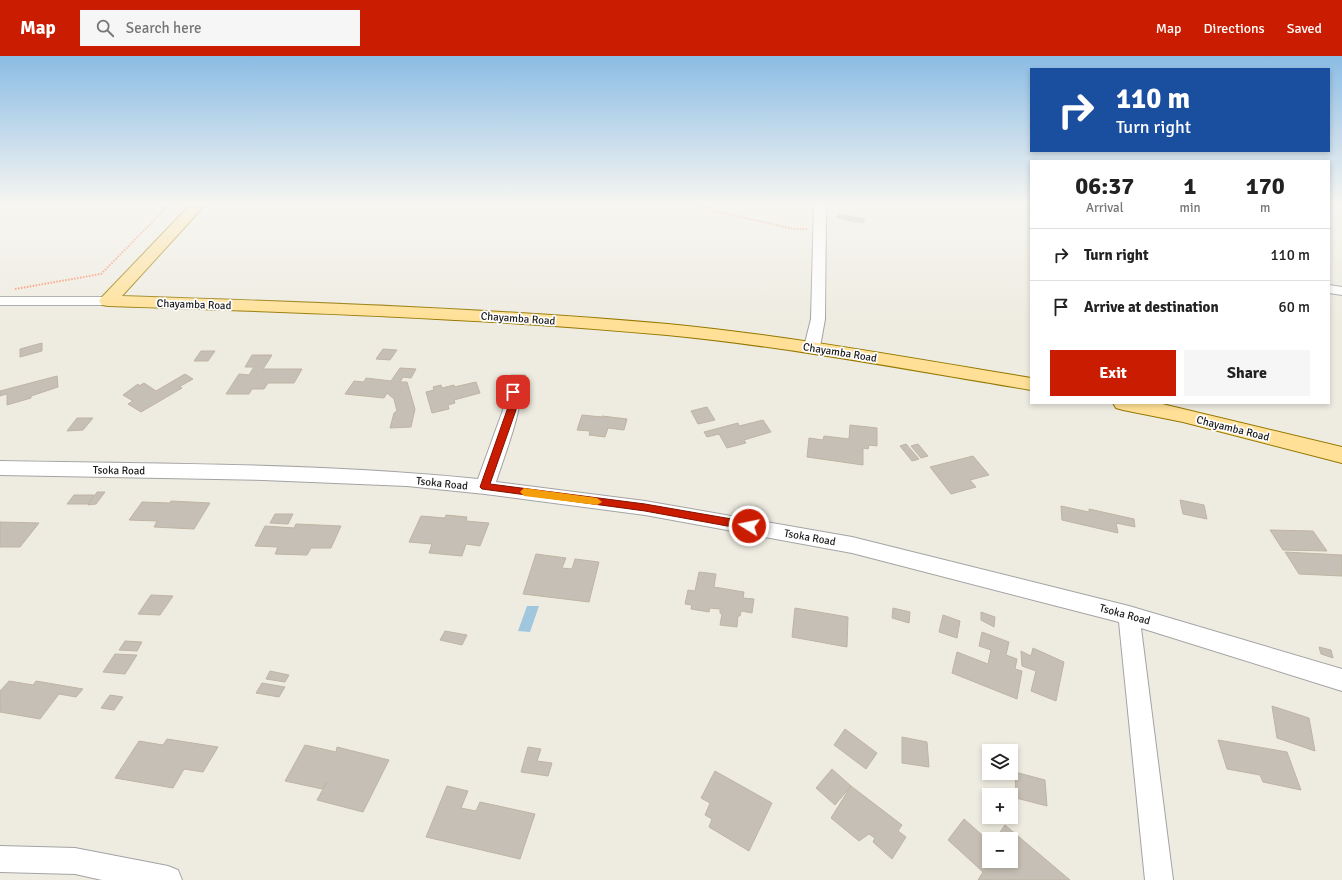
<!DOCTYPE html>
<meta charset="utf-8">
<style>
body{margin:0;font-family:Signika,sans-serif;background:#f6f6f6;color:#222;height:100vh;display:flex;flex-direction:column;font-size:15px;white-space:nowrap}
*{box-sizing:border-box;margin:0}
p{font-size:13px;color:#767676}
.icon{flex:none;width:22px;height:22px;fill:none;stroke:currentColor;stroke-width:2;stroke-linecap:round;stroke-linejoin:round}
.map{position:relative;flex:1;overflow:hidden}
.sheet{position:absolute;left:1030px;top:104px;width:300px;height:244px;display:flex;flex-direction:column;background:#fff;border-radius:0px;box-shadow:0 2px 6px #0003}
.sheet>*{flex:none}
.hud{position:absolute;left:1030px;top:12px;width:300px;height:84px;border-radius:0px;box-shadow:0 2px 6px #0003;background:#1a4fa0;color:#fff;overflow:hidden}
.controls{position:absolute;left:982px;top:688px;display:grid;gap:8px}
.controls a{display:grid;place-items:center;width:36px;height:36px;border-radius:0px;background:#fff;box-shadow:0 2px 6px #0003;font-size:20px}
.pin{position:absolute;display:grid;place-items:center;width:34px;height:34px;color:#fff;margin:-17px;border-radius:8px;box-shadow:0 2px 6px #0006}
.me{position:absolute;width:44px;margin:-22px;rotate:280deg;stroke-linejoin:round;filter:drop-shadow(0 0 3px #0008)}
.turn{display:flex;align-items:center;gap:14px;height:84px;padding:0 20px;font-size:18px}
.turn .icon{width:52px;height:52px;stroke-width:2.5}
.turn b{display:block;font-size:28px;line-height:34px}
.eta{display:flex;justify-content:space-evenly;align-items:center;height:68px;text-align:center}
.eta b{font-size:24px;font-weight:800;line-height:28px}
.action{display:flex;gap:8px;margin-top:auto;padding:8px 20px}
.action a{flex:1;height:46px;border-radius:0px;background:#c91c00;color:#fff;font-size:16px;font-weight:800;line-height:46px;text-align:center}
.action a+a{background:#f6f6f6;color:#222}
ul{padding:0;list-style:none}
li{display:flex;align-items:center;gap:12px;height:52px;padding:0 20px;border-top:1px solid #e0e0e0}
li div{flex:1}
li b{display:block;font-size:15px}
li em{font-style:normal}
header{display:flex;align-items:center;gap:24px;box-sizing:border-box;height:56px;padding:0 20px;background:#c91c00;color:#fff}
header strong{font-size:19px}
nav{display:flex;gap:22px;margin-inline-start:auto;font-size:14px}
.search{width:280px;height:36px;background:#f6f6f6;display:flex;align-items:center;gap:10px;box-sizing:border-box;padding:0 14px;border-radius:0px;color:#767676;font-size:15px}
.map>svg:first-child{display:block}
</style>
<header>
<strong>Map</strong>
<div class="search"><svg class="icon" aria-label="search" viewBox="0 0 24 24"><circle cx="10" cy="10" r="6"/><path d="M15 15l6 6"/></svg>Search here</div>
<nav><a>Map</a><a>Directions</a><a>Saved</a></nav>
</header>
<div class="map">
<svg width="1342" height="824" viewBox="0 0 1342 824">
<rect width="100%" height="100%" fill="#eeece1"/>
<path fill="#a0c7de" d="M527 550H539L530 576 518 575Z"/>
<path fill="#c6bfb5" stroke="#c0b4a3" d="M839 158 865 163 863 167 837 162Z
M42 287V295L20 301V293Z
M383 293 397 294 390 304 376 303Z
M201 295H215L208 305H194Z
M252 299H272L263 313H302L294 327H268L264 333H252L249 338H226L239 318 249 319 254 311H245Z
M400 312 416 313 411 322 403 321 400 326H407L415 353 411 371 390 372 394 357 397 355 394 343 387 337 384 342 345 338 354 325 364 326 366 322 391 325Z
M185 318 193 323 179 331 182 332 141 356 128 348 133 345 123 339 138 328 139 330 144 327 156 335Z
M511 319H526L522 331 508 330Z
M57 320 58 331 31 340V342L7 349V338L0 340V335Z
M476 326 480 337 454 344 455 347 448 349 449 353 432 357 426 336 434 334 433 331 441 329 442 332 454 329V331Z
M707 351 715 364 698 368 691 355Z
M582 359 602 361V360L627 363 624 374 608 372 605 381 589 379 590 375 577 374Z
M77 362H93L83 374 67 375Z
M763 364 771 376 744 384 746 387 727 392 719 378 707 381 704 376 738 367 739 370Z
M850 369 877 372V390L869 389 868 393 863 392V409L807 401 809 382 823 384 824 380 849 383Z
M906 388 919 403 912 405 900 390Z
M918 388 928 400 921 402 911 390Z
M973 400 989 419 970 424 976 431 951 438 930 411Z
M97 436H105L96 448 88 449Z
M74 439H94L88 448H67Z
M1180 444 1204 449 1207 463 1183 458Z
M171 445 210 447 194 473 154 471 157 465 129 464 142 446 170 447Z
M1061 450 1089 456V453L1134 463 1135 471 1116 467 1118 477 1062 464Z
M275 458H293L288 468 270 467Z
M446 459 467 461 466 465 489 467 480 490 466 488 462 500 429 497 432 488 409 486 421 460 445 462Z
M0 466 39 467 20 491H0Z
M296 468 341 470 331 492H311L307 499 275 498 278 491 255 490 265 470 294 472Z
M1270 474 1313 475 1327 495 1283 494Z
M1285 496 1342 499V520L1299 518Z
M536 498 566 502 562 512 572 513 575 503 599 506 589 546 523 538Z
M699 516 716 518 714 531 744 536 743 542 754 543 752 557 741 555 740 560H738L737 571 720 569 722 558 720 557V553L710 552 709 556 691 553 692 549 685 548 688 534 695 535Z
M151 539 173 540 160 559 138 558Z
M795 552 848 561 847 591 792 581Z
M893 552 910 556 909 567 892 562Z
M981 556 995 561 994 571 981 564Z
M943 559 960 565 957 582 939 576Z
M445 575 467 579 462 589 440 584Z
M982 576 1009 586 1006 599 1017 603 1015 613 1022 615 1017 643 952 617 957 596 988 608 991 594 979 590Z
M125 585 142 586 137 595 119 594Z
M1319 591 1331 594 1333 602 1321 598Z
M1033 592 1064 606 1056 645 1031 635 1036 615 1022 610 1021 595 1031 600Z
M115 598 137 599 125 618 103 616Z
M270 615 289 619 285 626 266 623Z
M9 625 33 629 36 625 83 633 76 641 59 638 40 663 0 656V635Z
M262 627 285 631 279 641 256 637Z
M110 639 123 641 114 654 101 652Z
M1272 650 1309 662 1315 695 1277 682Z
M845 673 877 697 866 713 834 689Z
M902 681 927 686 929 711 902 707Z
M167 683 218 691 203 716 184 713 173 732 115 722 139 685 163 689Z
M1218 684 1287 696 1301 734 1263 726 1260 719 1227 713Z
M305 689 336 696 337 691 389 704 363 756 317 744 327 726 322 733 285 725Z
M528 691 541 693 537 705 552 707 548 720 521 716Z
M832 713 851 730 835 749 816 732Z
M715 715 772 747 749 795 709 771 712 763 705 759 710 747 701 742Z
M1015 716 1045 724 1047 750 1016 742Z
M447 730 468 735 461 752 476 755 480 746 535 758 520 803 426 781Z
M851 730 902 769 898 775 906 781 892 803 873 786 875 782 869 778 859 785 831 762Z
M964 763 989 785V805H1011V783H995L1005 769 1070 824H978L983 816 948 784Z"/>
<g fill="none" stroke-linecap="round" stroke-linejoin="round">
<g stroke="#a3a3a3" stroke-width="2">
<path id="minor" d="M814 148H826L825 263 820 291 817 294 812 296 807 294 804 291 811 263Z
M1023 148H1031V153L1025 151Z
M1329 229 1342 231V239L1329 237Z
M0 241H108L113 242 115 245 113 248 108 249H0Z
M513 332 519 333C526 345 501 409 496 426L645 445 852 481 1129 550 1342 613V635L1141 572 1173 824H1145L1119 566 852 497 645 459 485 438 407 430 263 424 0 419V405C159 408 320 407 478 423L503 354 505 337 507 333Z
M0 790 75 792 168 810 178 814 182 824H102L75 818 0 816Z"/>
</g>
<g stroke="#957800" stroke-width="2">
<path id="major" d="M191 148H206L122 240C304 246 486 252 668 268 790 280 910 302 1031 322V334C910 314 789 291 667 279 481 262 294 256 108 250L102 249 99 245 102 241Z
M1113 347H1158L1342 391V407L1183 366 1123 354 1116 352Z"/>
</g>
<path stroke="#fe8863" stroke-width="2" stroke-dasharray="1.5 1.5" stroke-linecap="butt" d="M695 148 715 155 794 173H807
M15 233 101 218 170 148"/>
<use href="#minor" fill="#fff" fill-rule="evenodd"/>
<use href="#major" fill="#ffe096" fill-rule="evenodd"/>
</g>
<linearGradient id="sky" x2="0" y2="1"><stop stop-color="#8bbce4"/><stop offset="0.56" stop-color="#f7f6f2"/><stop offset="1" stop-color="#f7f6f2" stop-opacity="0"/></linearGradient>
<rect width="1342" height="264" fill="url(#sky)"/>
<path fill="#c91c00" stroke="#831200" d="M513 334 517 336 516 354 490 428 645 448 749 466 752 468 754 470 752 473 749 474 645 455 482 433 480 431 507 354 509 336Z"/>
<path fill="#f59e0b" d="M524 432 597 442 602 446 597 449 524 440 520 436Z"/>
<g text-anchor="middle" stroke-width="3.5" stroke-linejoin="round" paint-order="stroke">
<g font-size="11" fill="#1c1c1c" stroke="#fff">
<text transform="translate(194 248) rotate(2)" y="4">Chayamba Road</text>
<text transform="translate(518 262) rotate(4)" y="4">Chayamba Road</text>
<text transform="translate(840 296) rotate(9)" y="4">Chayamba Road</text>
<text transform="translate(1233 372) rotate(14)" y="4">Chayamba Road</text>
<text transform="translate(119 414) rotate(1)" y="4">Tsoka Road</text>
<text transform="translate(442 427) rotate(6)" y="4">Tsoka Road</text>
<text transform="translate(810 481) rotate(10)" y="4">Tsoka Road</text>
<text transform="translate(1125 558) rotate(15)" y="4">Tsoka Road</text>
</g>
</g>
</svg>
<div class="controls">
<a><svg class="icon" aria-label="layers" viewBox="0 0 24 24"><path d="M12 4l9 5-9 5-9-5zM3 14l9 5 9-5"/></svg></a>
<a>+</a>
<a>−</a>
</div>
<div class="pin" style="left:513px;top:336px;background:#d93025"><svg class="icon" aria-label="arrive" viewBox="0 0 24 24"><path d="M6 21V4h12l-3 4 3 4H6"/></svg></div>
<svg class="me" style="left:749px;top:470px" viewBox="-20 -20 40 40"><circle r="17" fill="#c91c00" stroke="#fff" stroke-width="3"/><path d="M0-11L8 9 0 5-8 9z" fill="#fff"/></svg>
<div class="hud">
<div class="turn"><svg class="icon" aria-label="right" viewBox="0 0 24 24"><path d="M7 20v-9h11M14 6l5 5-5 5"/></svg><div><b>110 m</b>Turn right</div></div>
</div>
<section class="sheet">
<div class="eta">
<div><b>06:37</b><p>Arrival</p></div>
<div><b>1</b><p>min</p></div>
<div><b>170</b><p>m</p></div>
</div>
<ul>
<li><svg class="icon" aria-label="right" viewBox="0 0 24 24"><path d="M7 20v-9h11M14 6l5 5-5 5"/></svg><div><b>Turn right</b></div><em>110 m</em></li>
<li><svg class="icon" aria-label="arrive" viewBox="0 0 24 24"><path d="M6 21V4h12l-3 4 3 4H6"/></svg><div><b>Arrive at destination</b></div><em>60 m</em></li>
</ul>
<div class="action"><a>Exit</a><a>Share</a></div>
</section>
</div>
